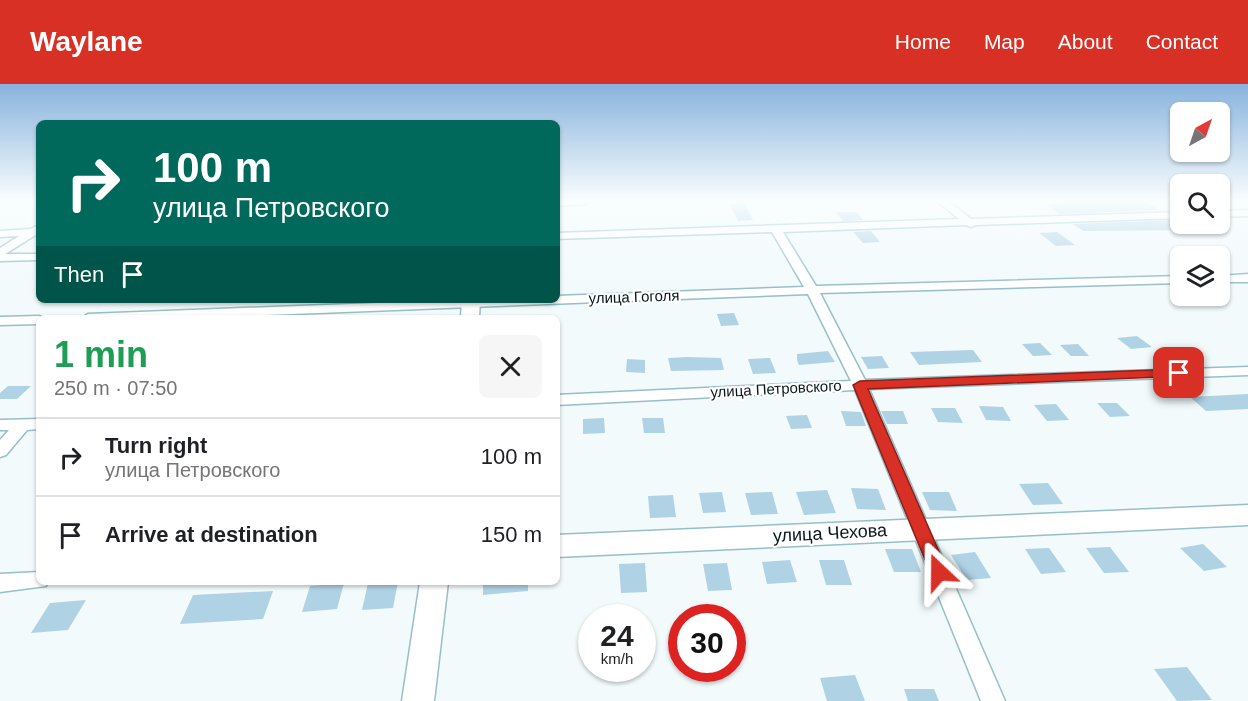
<!DOCTYPE html>
<meta charset="utf-8">
<style>
body{margin:0;font-family:Helvetica,sans-serif;background:#f6f6f6;color:#202124;height:100vh;display:flex;flex-direction:column;font-size:22px;white-space:nowrap}
*{box-sizing:border-box;margin:0}
p{font-size:20px;color:#757577}
.icon{flex:none;width:33px;height:33px;fill:none;stroke:currentColor;stroke-width:2;stroke-linecap:round;stroke-linejoin:round}
.map{position:relative;flex:1;overflow:hidden}
.panel{position:absolute;left:36px;top:231px;width:524px;height:270px;display:flex;flex-direction:column;background:#fff;border-radius:9px;box-shadow:0 2px 4px #0004}
.panel>*{flex:none}
.hud{position:absolute;left:36px;top:36px;width:524px;height:183px;border-radius:9px;box-shadow:0 2px 4px #0004;background:#00695c;color:#fff;overflow:hidden}
.needle{width:39px;rotate:40deg}
.controls{position:absolute;left:1170px;top:18px;display:grid;gap:12px}
.controls a{display:grid;place-items:center;width:60px;height:60px;border-radius:9px;background:#fff;box-shadow:0 2px 4px #0004;font-size:30px}
.speed{position:absolute;left:578px;top:520px;display:flex;gap:12px;font-size:30px;font-weight:700;text-align:center}
.speed>*{display:grid;place-content:center;width:78px;height:78px;border-radius:50%;background:#fff;box-shadow:0 2px 4px #0004;line-height:1}
.speed small{font-size:15px;font-weight:400}
.speed .limit{border:9px solid #d22;background:#fff;color:#111}
.pin{position:absolute;display:grid;place-items:center;width:51px;height:51px;color:#fff;margin:-26px;border-radius:12px;box-shadow:0 3px 9px #0006}
.me{position:absolute;width:66px;margin:-33px;rotate:337deg;stroke-linejoin:round;filter:drop-shadow(0 0 4px #0008)}
.turn{display:flex;align-items:center;gap:21px;height:126px;padding:0 18px;font-size:27px}
.turn .icon{width:78px;height:78px;stroke-width:2.5}
.turn b{display:block;font-size:42px;line-height:51px}
.then{display:flex;align-items:center;height:57px;padding:0 18px;background:#0003;gap:12px;font-size:22px}
.round{display:grid;place-items:center;flex:none;width:63px;height:63px;border-radius:9px;background:#f6f6f6}
.headline{display:flex;align-items:center;justify-content:space-between;height:102px;padding:0 18px}
h1{font-size:36px;font-weight:800;line-height:45px;color:#1e9e55}
ul{padding:0;list-style:none}
li{display:flex;align-items:center;gap:18px;height:78px;padding:0 18px;border-top:2px solid #e0e0e0}
li div{flex:1}
li b{display:block;font-size:22px}
li em{font-style:normal}
header{display:flex;align-items:center;gap:36px;box-sizing:border-box;height:84px;padding:0 30px;background:#d93025;color:#fff}
header strong{font-size:28px}
nav{display:flex;gap:33px;margin-inline-start:auto;font-size:21px}
.map>svg:first-child{display:block}
</style>
<header>
<strong>Waylane</strong>
<nav><a>Home</a><a>Map</a><a>About</a><a>Contact</a></nav>
</header>
<div class="map">
<svg width="1248" height="617" viewBox="0 0 1248 617">
<rect width="100%" height="100%" fill="#f2fafc"/>
<path fill="#b0d2e5" d="M1115 117H1144L1159 126 1059 130 1045 120Z
M744 119 753 136 738 137 730 120Z
M836 128H857L863 136 843 137Z
M1176 136 1192 146 1083 147 1073 140Z
M871 147 880 158 863 159 853 148Z
M1057 148 1075 161 1056 162 1039 149Z
M734 229 739 241 721 242 717 230Z
M1137 252 1152 263 1131 265 1117 254Z
M1040 259 1052 271 1033 272 1022 260Z
M1078 260 1089 272H1071L1060 261Z
M973 266 982 278 919 281 910 268Z
M828 267 835 278 799 281 797 276V270Z
M882 272 889 284 868 285 861 273Z
M687 273 721 274 724 286 671 287 668 274Z
M770 274 776 289 753 290 748 275Z
M627 275 645 276V289L626 288Z
M8 302H31L17 315H0V309Z
M1248 310V325L1206 327 1190 313Z
M1097 319H1117L1130 332 1110 333Z
M1056 320 1069 336 1047 337 1034 321Z
M979 322 1003 323 1011 337 986 336Z
M931 324H955L963 339 938 338Z
M841 327 861 328 866 342H846Z
M881 327H903L908 340H887Z
M807 331 812 344 791 345 786 332Z
M604 334 605 349 583 350V335Z
M642 334H663L665 349H644Z
M1048 399 1063 420 1033 421 1019 400Z
M851 404 878 405 886 426 857 425Z
M827 406 836 429 804 431 796 408Z
M722 408 726 428 703 429 699 409Z
M772 408 778 430 751 431 745 409Z
M922 408H949L957 427 930 426Z
M673 411 676 433 650 434 648 412Z
M1203 460 1227 483 1204 487 1180 464Z
M1110 463 1129 488 1104 489 1086 464Z
M1049 464 1066 488 1041 490 1025 465Z
M885 465H912L921 488H894Z
M975 468 991 494 967 496 951 471Z
M790 476 797 498 767 500 762 478Z
M819 476H844L852 501H826Z
M645 479 647 508 621 509 619 480Z
M727 479 732 506 708 507 703 480Z
M398 498 393 524 362 526 368 499Z
M483 498H528V507L483 511Z
M344 499 337 525 302 528 310 502Z
M273 507 263 535 180 540 193 511Z
M86 516 68 546 31 549 50 519Z
M1187 583 1212 616 1177 617 1154 585Z
M855 591 865 617H827L820 594Z
M904 605H934L939 617H908Z"/>
<g fill="none" stroke-linecap="round" stroke-linejoin="round">
<g stroke="#96bfc7" stroke-width="3">
<path id="street" d="M556 117H591L586 120 556 122Z
M937 117H948L971 135 1180 128V134L976 141 971 143 966 141 783 148 816 202 1180 192V199L820 209 865 296 1248 283V291L869 305 1005 617H981L855 306 556 321V311L851 297 808 210 188 234H82L88 230 456 216H556V212L804 203 772 148 556 155V149L959 135Z
M1248 126V132L1220 133V127Z
M39 141V149L5 170H39V176L0 177V164L19 152 0 153V147L30 145Z
M1248 190V198H1220V192Z
M39 232 44 234H39V240L0 241V233Z
M39 335V345L27 346 6 371 0 373V356L9 346H0V336Z
M39 488V498H48L46 502 0 508V490Z"/>
</g>
<g stroke="#96bfc7" stroke-width="3">
<path id="secondary" d="M462 216H480L479 234H461Z
M1248 421V441L556 473V451Z
M420 498H448L434 617H402Z"/>
</g>
<use href="#street" fill="#fff" fill-rule="evenodd"/>
<use href="#secondary" fill="#fff" fill-rule="evenodd"/>
</g>
<linearGradient id="sky" x2="0" y2="1"><stop stop-color="#88b3dd"/><stop offset="0.57" stop-color="#f9fdfe"/><stop offset="1" stop-color="#f9fdfe" stop-opacity="0"/></linearGradient>
<rect width="1248" height="204" fill="url(#sky)"/>
<path fill="#d93025" stroke="#8d1f18" stroke-width="1.5" d="M1179 285 1184 286 1186 289 1184 292 868 305 948 488 945 493 939 495 932 493 930 488 853 301 860 297Z"/>
<g text-anchor="middle" stroke-width="4.5" stroke-linejoin="round" paint-order="stroke">
<g font-size="15" fill="#08181b" stroke="#fff">
<text transform="translate(634 213) rotate(-2)" y="5">улица Гоголя</text>
<text transform="translate(776 305) rotate(-3)" y="5">улица Петровского</text>
</g>
<g font-size="18" fill="#08181b" stroke="#fff">
<text transform="translate(830 449) rotate(-3)" y="6">улица Чехова</text>
</g>
</g>
</svg>
<div class="controls">
<a><svg class="needle" viewBox="-14 -14 28 28"><path d="M0-13l5 13h-10z" fill="#e53935"/><path d="M0 13l5-13h-10z" fill="#757577"/></svg></a>
<a><svg class="icon" aria-label="search" viewBox="0 0 24 24"><circle cx="10" cy="10" r="6"/><path d="M15 15l6 6"/></svg></a>
<a><svg class="icon" aria-label="layers" viewBox="0 0 24 24"><path d="M12 4l9 5-9 5-9-5zM3 14l9 5 9-5"/></svg></a>
</div>
<div class="speed"><div>24<small>km/h</small></div><div class="limit">30</div></div>
<div class="pin" style="left:1179px;top:289px;background:#d93025"><svg class="icon" aria-label="arrive" viewBox="0 0 24 24"><path d="M6 21V4h12l-3 4 3 4H6"/></svg></div>
<svg class="me" style="left:939px;top:488px" viewBox="-20 -20 40 40"><path d="M0-17L14 15 0 8-14 15z" fill="#d93025" stroke="#fff" stroke-width="4"/></svg>
<div class="hud">
<div class="turn"><svg class="icon" aria-label="right" viewBox="0 0 24 24"><path d="M7 20v-9h11M14 6l5 5-5 5"/></svg><div><b>100 m</b>улица Петровского</div></div>
<div class="then">Then<svg class="icon" aria-label="arrive" viewBox="0 0 24 24"><path d="M6 21V4h12l-3 4 3 4H6"/></svg></div>
</div>
<section class="panel">
<div class="headline"><div><h1>1 min</h1><p>250 m · 07:50</p></div><a class="round"><svg class="icon" aria-label="close" viewBox="0 0 24 24"><path d="M6 6l12 12M18 6L6 18"/></svg></a></div>
<ul>
<li><svg class="icon" aria-label="right" viewBox="0 0 24 24"><path d="M7 20v-9h11M14 6l5 5-5 5"/></svg><div><b>Turn right</b><p>улица Петровского</p></div><em>100 m</em></li>
<li><svg class="icon" aria-label="arrive" viewBox="0 0 24 24"><path d="M6 21V4h12l-3 4 3 4H6"/></svg><div><b>Arrive at destination</b></div><em>150 m</em></li>
</ul>
</section>
</div>
